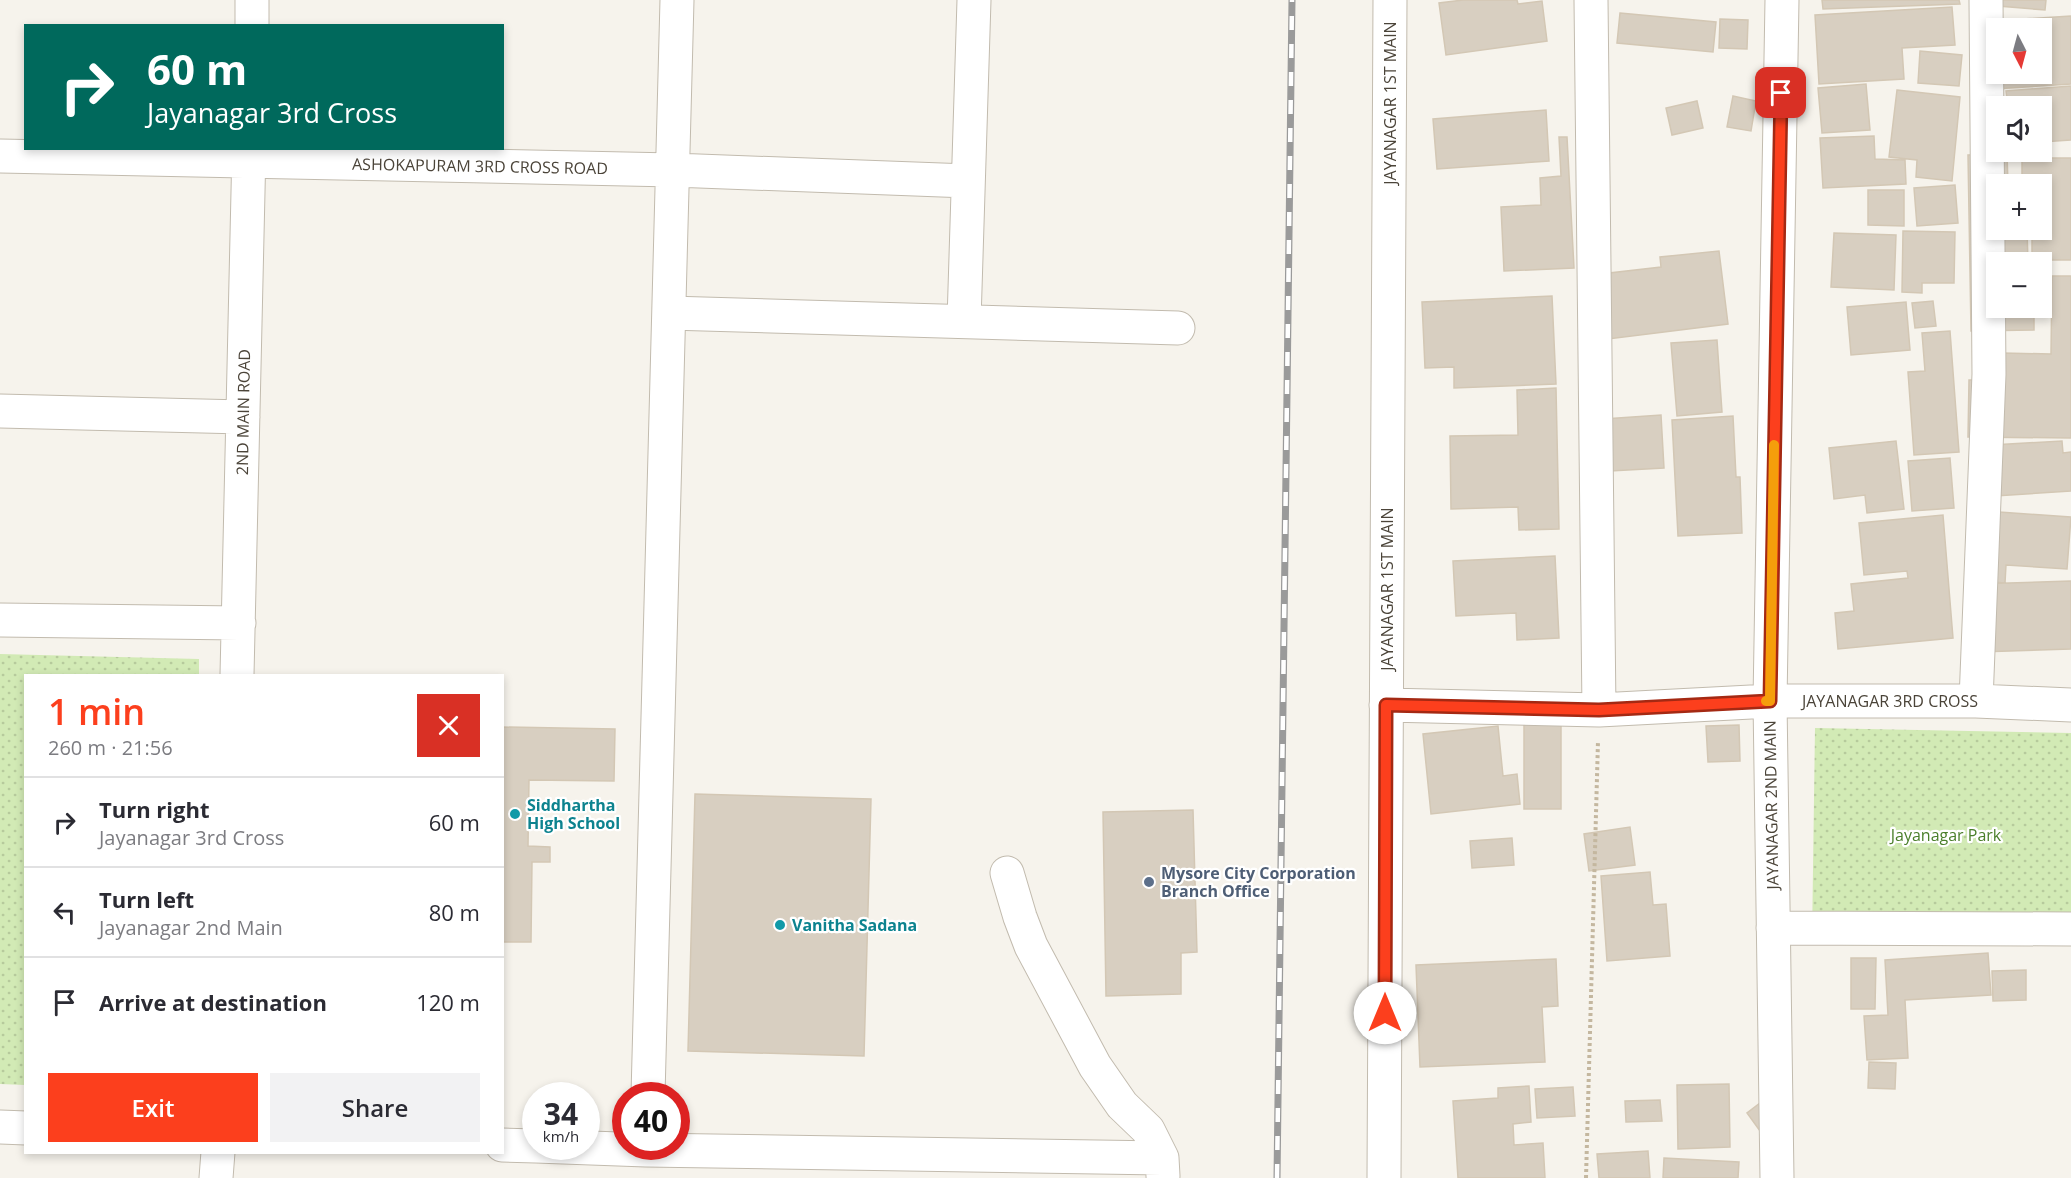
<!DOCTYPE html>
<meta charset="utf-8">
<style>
body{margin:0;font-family:"Open Sans",sans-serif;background:#f2f2f3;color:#2b2b33;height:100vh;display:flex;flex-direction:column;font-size:22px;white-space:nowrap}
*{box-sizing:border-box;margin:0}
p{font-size:20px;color:#7c7c81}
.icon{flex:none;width:33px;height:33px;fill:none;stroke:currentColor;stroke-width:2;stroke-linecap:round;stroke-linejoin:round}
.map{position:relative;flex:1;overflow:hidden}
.sheet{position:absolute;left:24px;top:674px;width:480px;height:480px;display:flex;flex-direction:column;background:#fff;border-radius:0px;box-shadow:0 3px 9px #0003}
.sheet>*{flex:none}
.banner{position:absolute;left:24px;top:24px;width:480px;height:126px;border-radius:0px;box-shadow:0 3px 9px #0003;background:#00695c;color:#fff;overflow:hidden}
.needle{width:39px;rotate:174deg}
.tools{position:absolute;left:1986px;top:18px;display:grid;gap:12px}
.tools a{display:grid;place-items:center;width:66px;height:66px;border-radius:0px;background:#fff;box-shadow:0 3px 9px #0003;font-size:30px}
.speed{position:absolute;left:522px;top:1082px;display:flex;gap:12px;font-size:30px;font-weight:700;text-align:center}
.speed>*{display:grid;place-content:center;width:78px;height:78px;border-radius:50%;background:#fff;box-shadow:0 3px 9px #0003;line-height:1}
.speed small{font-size:15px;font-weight:400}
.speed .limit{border:9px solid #d22;background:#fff;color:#111}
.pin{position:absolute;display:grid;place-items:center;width:51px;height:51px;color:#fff;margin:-26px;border-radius:12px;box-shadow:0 3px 9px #0006}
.me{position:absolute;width:66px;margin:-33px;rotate:0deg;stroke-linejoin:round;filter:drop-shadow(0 0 4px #0008)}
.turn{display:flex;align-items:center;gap:21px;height:126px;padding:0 24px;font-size:27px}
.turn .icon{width:78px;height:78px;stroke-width:2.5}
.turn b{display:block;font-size:42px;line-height:51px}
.round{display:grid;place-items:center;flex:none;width:63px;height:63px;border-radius:0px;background:#f2f2f3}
.head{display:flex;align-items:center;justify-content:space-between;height:102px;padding:0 24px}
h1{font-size:36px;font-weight:600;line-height:45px;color:#fc3f1d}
.cta{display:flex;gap:12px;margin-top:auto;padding:12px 24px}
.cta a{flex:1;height:69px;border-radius:0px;background:#fc3f1d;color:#fff;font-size:24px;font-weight:600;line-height:69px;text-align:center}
.cta a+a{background:#f2f2f3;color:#2b2b33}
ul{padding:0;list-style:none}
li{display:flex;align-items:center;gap:18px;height:90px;padding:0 24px;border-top:2px solid #e1e1e2}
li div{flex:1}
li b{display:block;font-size:22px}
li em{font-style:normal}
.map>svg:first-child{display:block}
</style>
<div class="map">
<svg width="2071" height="1178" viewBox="0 0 2071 1178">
<defs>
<pattern id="green-dots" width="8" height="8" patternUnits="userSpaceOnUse" patternTransform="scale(1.5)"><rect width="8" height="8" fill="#d2eab5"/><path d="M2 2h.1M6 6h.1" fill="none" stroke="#b6ca9c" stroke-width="1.8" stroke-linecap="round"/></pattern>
</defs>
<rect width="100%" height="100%" fill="#f6f3ec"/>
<path fill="url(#green-dots)" d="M0 654 199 659V675H26L25 1085 0 1084Z
M1815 728 2071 733V940L1812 939Z"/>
<path fill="#d8cfc1" stroke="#d3c7b4" stroke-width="1.5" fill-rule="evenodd" d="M1463 0H1517L1518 4 1542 1 1547 41 1446 55 1439 3Z
M1822 0H1959L1960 4 1823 9Z
M1987 0H2046L2045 10 1986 5Z
M1952 7 1955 45 1902 48 1904 79 1819 84 1815 15Z
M1620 13 1716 22 1713 52 1617 43Z
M2071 16V84L1995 89 1991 21ZM1996 28H2042V74H1996Z
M1720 19 1748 20 1747 49 1719 48Z
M1920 51 1962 55 1959 86 1918 83Z
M1866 84 1870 130 1822 133 1818 88Z
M2071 86V140L2042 142V106H2008L2006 91Z
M1897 90 1960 97 1952 181 1916 177 1917 160 1889 157Z
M1733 96 1756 101 1751 131 1727 127Z
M1697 101 1703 128 1672 135 1666 108Z
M1546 110 1549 161 1437 169 1433 119Z
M1874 136 1875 159 1905 160 1906 184 1823 188 1820 138Z
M1559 137H1567L1574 268 1504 271 1501 207 1541 205 1540 178 1561 176Z
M2007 154 2008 184H1996V230H2027L2028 262H1996V308H2034V330L1971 331 1968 155Z
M2022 158H2071V260H2032V230H2042V184H2022Z
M1955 185 1958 223 1917 226 1914 188Z
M1868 190H1904V226L1868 225Z
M1903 231 1955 232 1954 283H1922V293L1902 292Z
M1834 233 1896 235 1894 290 1831 287Z
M1719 251 1728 324 1600 340 1592 275 1661 267 1660 257Z
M2052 276H2071V438L1968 437 1969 380H2003V353L2051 354Z
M1552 296 1556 384 1454 388V367L1425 368 1422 302Z
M1933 301 1936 326 1915 328 1912 303Z
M1906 302 1910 350 1851 355 1847 307Z
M1950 331 1959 452 1914 455 1908 372 1925 371 1922 333Z
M1717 340 1722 412 1677 416 1671 343Z
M1556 388 1559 529 1519 530 1518 507 1451 509 1450 436 1518 435 1517 390Z
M1661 415 1664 468 1592 472 1589 420Z
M1733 416 1736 477H1740L1742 533 1678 536 1672 420Z
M1896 441 1904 509 1867 513 1865 495 1834 499 1829 448Z
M2062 441 2063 453 2071 452V491L1995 496 1992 445Z
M1950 458 1954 508 1912 511 1908 461Z
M1985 511 2071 517 2067 569 2006 565 2005 583 1980 581Z
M1943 515 1953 638 1838 649 1835 613 1854 611 1851 584 1908 578 1907 571 1864 575 1859 523Z
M1555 556 1559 638 1517 640 1516 613 1456 616 1453 561Z
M2071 581V649L1978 652 1976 584Z
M1524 720 1561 721V809H1524Z
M1739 725 1740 761 1708 762 1706 726Z
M1498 726 1503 776 1517 774 1520 804 1431 814 1423 734Z
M502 727 615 729 614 781 529 780 528 846 550 847V862H532L531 942H502Z
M695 794 871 799 864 1056 688 1051Z
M1193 810 1197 952 1181 953V994L1106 996 1103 812Z
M1630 827 1635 865 1589 871 1584 834Z
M1512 838 1514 865 1472 868 1470 841Z
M1650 872 1653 905 1666 904 1670 956 1607 961 1601 876Z
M1988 953 1991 995 1905 1000 1908 1058 1867 1060 1864 1016 1888 1015 1885 960Z
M1851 958H1876L1875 1009H1851Z
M1556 959 1558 1006 1542 1007 1545 1062 1420 1067 1416 965Z
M2026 970V1000L1993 1001 1992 971Z
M1869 1062 1896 1063 1895 1089 1868 1088Z
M1729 1084 1730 1147 1678 1149 1677 1085Z
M1529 1086 1531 1122 1513 1124 1514 1145 1543 1143 1545 1178H1458L1453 1101 1498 1098V1088Z
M1573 1087 1575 1116 1537 1118 1535 1089Z
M1660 1100 1662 1121 1626 1122 1625 1101Z
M1760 1103V1131L1747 1113Z
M1648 1151 1650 1178H1599L1597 1154Z
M1664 1158 1739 1162 1738 1178H1663Z"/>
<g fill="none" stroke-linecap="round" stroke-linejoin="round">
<g stroke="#c2bbae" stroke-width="35">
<path id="minor" d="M1591 0 1599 710
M252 26V0
M0 156 673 170 968 181
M669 313 1178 328
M964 321 974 0
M0 411 243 417
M0 620 239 623
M237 675 249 148
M1976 701 1989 374 1986 0
M1386 705 1599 710 1770 701H1976L2071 705
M1007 873 1020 917 1031 946 1095 1066 1122 1105 1148 1130 1162 1158 1163 1176
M1773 928 2071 929
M648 1095 677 0
M0 1127 26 1128
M502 1145 536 1146
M536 1146 646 1150 1162 1158
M216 1178 218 1152
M1384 1178 1390 0
M1777 1178 1770 701 1782 0"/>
</g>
<path stroke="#c4b79f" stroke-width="4" stroke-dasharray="3 3" stroke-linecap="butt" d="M1586 1178 1598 741"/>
<use href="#minor" stroke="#fff" stroke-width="33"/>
<g stroke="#9a9a9a" stroke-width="7">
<path id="rail" d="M1277 1178 1292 0"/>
</g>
<use href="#rail" stroke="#fff" stroke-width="4.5" stroke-dasharray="14" stroke-linecap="butt"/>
</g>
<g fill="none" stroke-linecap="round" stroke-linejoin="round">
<g stroke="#a42913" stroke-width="15">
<path id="route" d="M1385 1013 1386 705 1599 710 1770 701 1781 93"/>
</g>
<use href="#route" stroke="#fc3f1d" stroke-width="10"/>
<path stroke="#f59e0b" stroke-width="10" d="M1766 701H1770L1774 445"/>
</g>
<g fill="#0f9aa8" stroke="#fff" stroke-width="2">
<circle cx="515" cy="814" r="6"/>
<circle cx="780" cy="925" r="6"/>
</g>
<circle fill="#5c6f8a" stroke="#fff" stroke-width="2" cx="1149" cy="882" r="6"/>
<g text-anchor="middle" stroke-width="4.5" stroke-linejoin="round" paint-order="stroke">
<g font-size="16" fill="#4b4439" stroke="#fff">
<text transform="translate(1390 103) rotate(-90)" y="6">JAYANAGAR 1ST MAIN</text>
<text transform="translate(480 166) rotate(1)" y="6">ASHOKAPURAM 3RD CROSS ROAD</text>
<text transform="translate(243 412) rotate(-89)" y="6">2ND MAIN ROAD</text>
<text transform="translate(1387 589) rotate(-90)" y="6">JAYANAGAR 1ST MAIN</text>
<text x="1890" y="707">JAYANAGAR 3RD CROSS</text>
<text transform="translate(1771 805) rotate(-91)" y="6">JAYANAGAR 2ND MAIN</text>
</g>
<g font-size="16" font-weight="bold" fill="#0d838f" stroke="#fff" text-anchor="start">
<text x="527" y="811">Siddhartha<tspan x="527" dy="18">High School</tspan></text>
<text x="792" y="931">Vanitha Sadana</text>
</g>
<g font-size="16" fill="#4a7f2a" stroke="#fff">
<text x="1946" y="841">Jayanagar Park</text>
</g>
<g font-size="16" font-weight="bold" fill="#4e5e75" stroke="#fff" text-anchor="start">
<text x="1161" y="879">Mysore City Corporation<tspan x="1161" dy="18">Branch Office</tspan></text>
</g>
</g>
</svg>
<div class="tools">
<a><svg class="needle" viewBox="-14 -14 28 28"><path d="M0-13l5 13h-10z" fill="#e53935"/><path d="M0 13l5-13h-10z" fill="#7c7c81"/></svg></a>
<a><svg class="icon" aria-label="sound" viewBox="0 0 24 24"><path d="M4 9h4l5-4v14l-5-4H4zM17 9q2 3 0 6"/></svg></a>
<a>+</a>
<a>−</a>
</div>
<div class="speed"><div>34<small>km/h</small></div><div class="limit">40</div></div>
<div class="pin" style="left:1781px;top:93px;background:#d93025"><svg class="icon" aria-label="arrive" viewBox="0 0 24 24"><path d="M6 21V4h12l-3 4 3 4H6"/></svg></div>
<svg class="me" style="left:1385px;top:1013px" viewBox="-20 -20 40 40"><circle r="19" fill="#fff"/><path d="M0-13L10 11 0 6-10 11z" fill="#fc3f1d"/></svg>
<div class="banner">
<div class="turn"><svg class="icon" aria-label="right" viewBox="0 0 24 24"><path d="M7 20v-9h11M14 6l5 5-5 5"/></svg><div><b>60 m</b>Jayanagar 3rd Cross</div></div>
</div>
<section class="sheet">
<div class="head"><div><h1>1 min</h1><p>260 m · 21:56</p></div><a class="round" style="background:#d93025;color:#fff"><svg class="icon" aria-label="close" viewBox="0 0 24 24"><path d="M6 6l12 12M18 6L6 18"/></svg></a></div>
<ul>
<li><svg class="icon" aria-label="right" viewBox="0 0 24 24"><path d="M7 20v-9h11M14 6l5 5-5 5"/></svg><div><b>Turn right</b><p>Jayanagar 3rd Cross</p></div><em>60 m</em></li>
<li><svg class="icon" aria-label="left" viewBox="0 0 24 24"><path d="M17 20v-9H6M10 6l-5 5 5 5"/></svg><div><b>Turn left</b><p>Jayanagar 2nd Main</p></div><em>80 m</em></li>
<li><svg class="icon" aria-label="arrive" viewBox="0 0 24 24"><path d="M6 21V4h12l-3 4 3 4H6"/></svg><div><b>Arrive at destination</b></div><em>120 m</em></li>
</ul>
<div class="cta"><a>Exit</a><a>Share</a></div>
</section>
</div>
